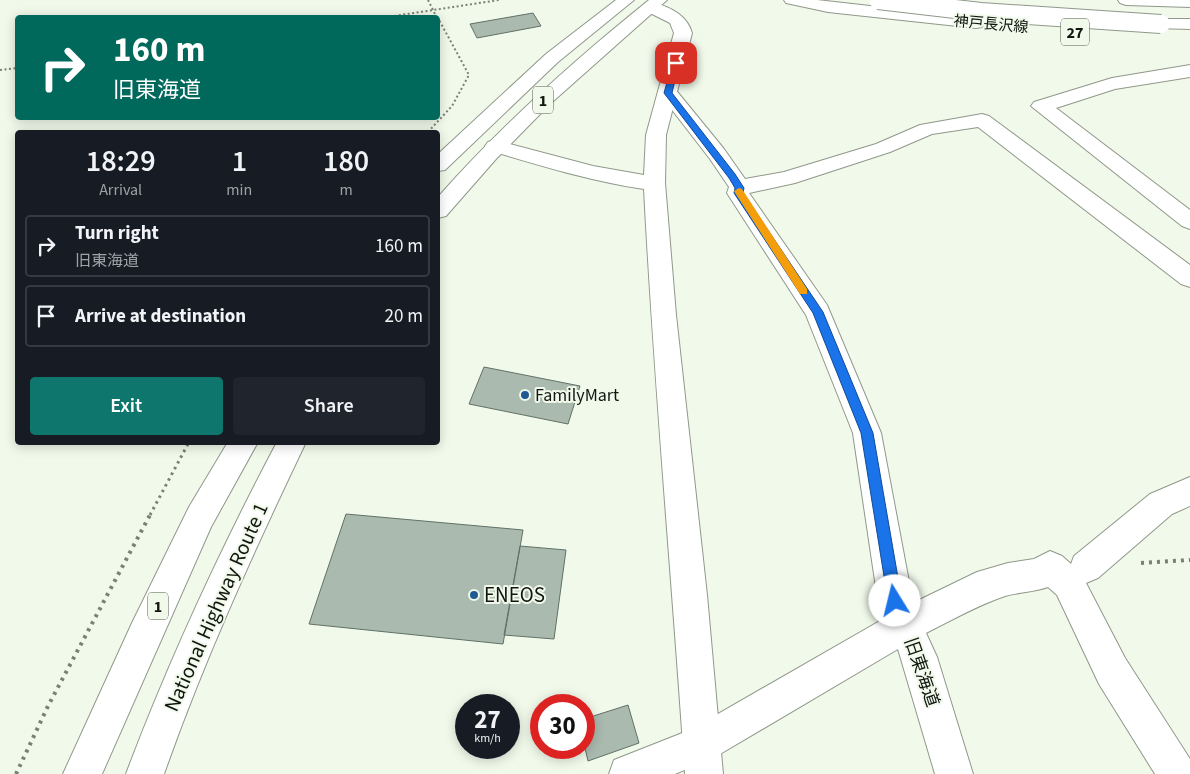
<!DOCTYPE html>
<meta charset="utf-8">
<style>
body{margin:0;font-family:"Source Sans 3","Noto Sans JP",sans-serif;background:#20242c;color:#f1f3f6;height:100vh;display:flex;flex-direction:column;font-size:19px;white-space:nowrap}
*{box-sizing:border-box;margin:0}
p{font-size:16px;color:#9ea1a6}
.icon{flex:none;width:28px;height:28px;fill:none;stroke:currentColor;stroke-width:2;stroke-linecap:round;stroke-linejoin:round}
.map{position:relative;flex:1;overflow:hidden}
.panel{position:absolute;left:15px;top:130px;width:425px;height:315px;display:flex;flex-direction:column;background:#171b24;border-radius:5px;box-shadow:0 2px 12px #0003}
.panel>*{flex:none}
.guide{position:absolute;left:15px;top:15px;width:425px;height:105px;border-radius:5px;box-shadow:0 2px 12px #0003;background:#00695c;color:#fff;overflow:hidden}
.speed{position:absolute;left:455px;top:694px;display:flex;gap:10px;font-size:25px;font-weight:700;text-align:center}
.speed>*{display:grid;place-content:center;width:65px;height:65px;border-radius:50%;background:#171b24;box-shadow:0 2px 12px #0003;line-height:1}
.speed small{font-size:12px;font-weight:400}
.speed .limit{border:8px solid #d22;background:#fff;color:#111}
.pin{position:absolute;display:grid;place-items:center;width:42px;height:42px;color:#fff;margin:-21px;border-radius:10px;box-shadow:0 2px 8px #0006}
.me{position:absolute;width:55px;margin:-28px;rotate:351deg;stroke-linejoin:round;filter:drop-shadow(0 0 4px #0008)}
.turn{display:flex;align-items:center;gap:18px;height:105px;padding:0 15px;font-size:22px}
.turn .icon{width:65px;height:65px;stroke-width:2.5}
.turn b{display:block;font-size:35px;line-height:42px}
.eta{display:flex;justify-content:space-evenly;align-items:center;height:85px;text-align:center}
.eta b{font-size:30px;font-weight:600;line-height:35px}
.button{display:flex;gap:10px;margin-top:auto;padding:10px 15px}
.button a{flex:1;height:58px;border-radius:5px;background:#0f766e;color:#fff;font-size:20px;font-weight:600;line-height:58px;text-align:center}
.button a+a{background:#20242c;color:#f1f3f6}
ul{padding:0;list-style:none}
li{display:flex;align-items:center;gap:15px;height:62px;margin:0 10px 8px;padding:0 5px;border:2px solid #363941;border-radius:5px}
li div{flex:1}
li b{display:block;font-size:19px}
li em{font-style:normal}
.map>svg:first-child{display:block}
</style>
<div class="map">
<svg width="1190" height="774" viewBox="0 0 1190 774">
<rect width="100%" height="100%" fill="#f0f9ea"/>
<path fill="#aabaaf" stroke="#627167" d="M533 13 541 26 477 38 470 24Z
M484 367 580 386 568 424 469 404Z
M346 514 523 530 503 644 309 624Z
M520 546 566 550 554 639 504 635Z
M628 705 639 743 588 761 584 744V719Z"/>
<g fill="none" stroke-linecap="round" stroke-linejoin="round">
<g stroke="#8f988a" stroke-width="2">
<path id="minor" d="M1190 65V77L1115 89 1056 108 1190 210V229L1182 226 1031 106 1034 102 1112 78Z
M668 87 675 89 724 149 745 179 784 172 876 144 920 125 982 114 989 116 1190 265V287L1181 284 978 127 932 134 890 152 795 183 749 193 827 305 881 433 913 603 977 572 1008 563 1034 559 1050 551 1062 556 1071 564 1074 556 1150 494 1190 477V506L1172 514 1098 578 1086 583 1125 658 1190 759V774H1155L1099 684 1057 595 1048 587C1034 592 1020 592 1005 596 978 605 952 620 926 633L937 657 973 774H935L898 649 715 757 675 774H609L614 760 690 730 885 618 878 601 853 433 806 315 727 193 729 187 710 159 659 93 661 89Z"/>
</g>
<g stroke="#8f988a" stroke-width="2">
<path id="tertiary" d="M650 2C668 6 687 14 692 33L666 135 665 183 676 315 707 595 723 774H685C672 579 654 384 644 189 590 181 539 165 488 150L485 146 488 142 495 140 593 166 644 175 646 135 674 33 670 23 644 10 642 7 644 4Z"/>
</g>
<g stroke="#8f988a" stroke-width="2">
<path id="primary" d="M784 0H817L976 18 982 19 984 23 982 27 976 28 828 12 786 3Z
M1118 0H1190V7L1126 5 1120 3Z
M1161 19H1190V29L1155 28 1153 24 1155 20Z"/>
</g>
<g stroke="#8f988a" stroke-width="2">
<path id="trunk" d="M616 0H634L558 62 445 170 438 171V154L546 54Z
M649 0H667L550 104 496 159 446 216 438 218V197C502 125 573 61 649 0Z
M228 442H258L211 527 102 774H63L132 623 189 507Z
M277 442H306C254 551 204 660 164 774H126C169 660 220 550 277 442Z"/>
</g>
<path stroke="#7a8076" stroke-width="2" stroke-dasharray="2 2.5" stroke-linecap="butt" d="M428 0 437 18
M381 18 499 0
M0 70 18 68
M428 132 452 106 469 75 438 18"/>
<path stroke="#7a8076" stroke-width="3" stroke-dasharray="2.5 4" stroke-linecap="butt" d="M150 515 189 442"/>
<path stroke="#7a8076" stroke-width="4" stroke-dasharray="3 5" stroke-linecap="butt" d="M1141 563 1190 560
M16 774 48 706 151 513"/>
<use href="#minor" fill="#fff" fill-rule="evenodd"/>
<use href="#tertiary" fill="#fff" fill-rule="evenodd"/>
<use href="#primary" fill="#fff" fill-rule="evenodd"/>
<use href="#trunk" fill="#fff" fill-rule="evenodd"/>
<g stroke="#8f988a" stroke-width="20" stroke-linecap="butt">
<path id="primary-bridge" d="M878 0 981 12 1161 24"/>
</g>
<use href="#primary-bridge" stroke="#fff" stroke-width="18"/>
</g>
<path fill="#1a73e8" stroke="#114b97" d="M673 61 679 63 672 93 735 174 744 188 743 193 823 312 873 433 902 601 900 606 895 608 890 606 888 601 861 433 813 313 734 193 735 188 729 178 664 93Z"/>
<path fill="#f59e0b" d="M739 188 742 189 807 289V294H800L734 191Z"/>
<g fill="#1f5b92" stroke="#f0f9ea" stroke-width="2">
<circle cx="525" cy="395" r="5"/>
<circle cx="474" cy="595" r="5"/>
</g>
<g text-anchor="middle" stroke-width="4" stroke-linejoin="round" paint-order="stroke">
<g font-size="15" fill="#121510" stroke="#f0f9ea">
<text transform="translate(991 24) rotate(5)" y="5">神戸長沢線</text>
</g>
<g fill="#f0f9ea" stroke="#555951" stroke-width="1">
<rect x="1061" y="18.5" width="28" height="27" rx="4"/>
<rect x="533" y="86.5" width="20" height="27" rx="4"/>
<rect x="148" y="592.5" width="20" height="27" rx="4"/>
</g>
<g font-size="16" font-weight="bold" fill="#121510">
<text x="1075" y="38">27</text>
<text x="543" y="106">1</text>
<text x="158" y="612">1</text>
</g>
<g font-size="18" fill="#121510" stroke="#f0f9ea" text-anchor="start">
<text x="535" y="401">FamilyMart</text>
</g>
<g font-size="18" fill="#121510" stroke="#f0f9ea">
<text transform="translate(922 672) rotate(71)" y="6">旧東海道</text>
</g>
<g font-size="21" fill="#121510" stroke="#f0f9ea" text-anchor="start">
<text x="484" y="602">ENEOS</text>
</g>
<g font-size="21" fill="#121510" stroke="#f0f9ea">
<text transform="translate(216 607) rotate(-66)" y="7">National Highway Route 1</text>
</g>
</g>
</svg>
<div class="speed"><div>27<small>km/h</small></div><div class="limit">30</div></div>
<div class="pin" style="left:676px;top:63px;background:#d93025"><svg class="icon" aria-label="arrive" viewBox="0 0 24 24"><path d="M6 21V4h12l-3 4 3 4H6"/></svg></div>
<svg class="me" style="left:895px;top:601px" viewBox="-20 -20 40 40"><circle r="19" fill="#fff"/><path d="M0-13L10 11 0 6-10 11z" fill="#1a73e8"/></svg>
<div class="guide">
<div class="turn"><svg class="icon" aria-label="right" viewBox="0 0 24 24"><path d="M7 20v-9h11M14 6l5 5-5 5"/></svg><div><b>160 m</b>旧東海道</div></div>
</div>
<section class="panel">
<div class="eta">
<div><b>18:29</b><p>Arrival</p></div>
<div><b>1</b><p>min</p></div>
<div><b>180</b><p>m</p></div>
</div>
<ul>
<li><svg class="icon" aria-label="right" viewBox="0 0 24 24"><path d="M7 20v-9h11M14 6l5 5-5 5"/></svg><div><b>Turn right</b><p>旧東海道</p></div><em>160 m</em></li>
<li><svg class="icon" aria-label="arrive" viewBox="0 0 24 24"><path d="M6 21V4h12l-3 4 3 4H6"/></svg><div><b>Arrive at destination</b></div><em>20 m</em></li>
</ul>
<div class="button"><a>Exit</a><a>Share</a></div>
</section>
</div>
